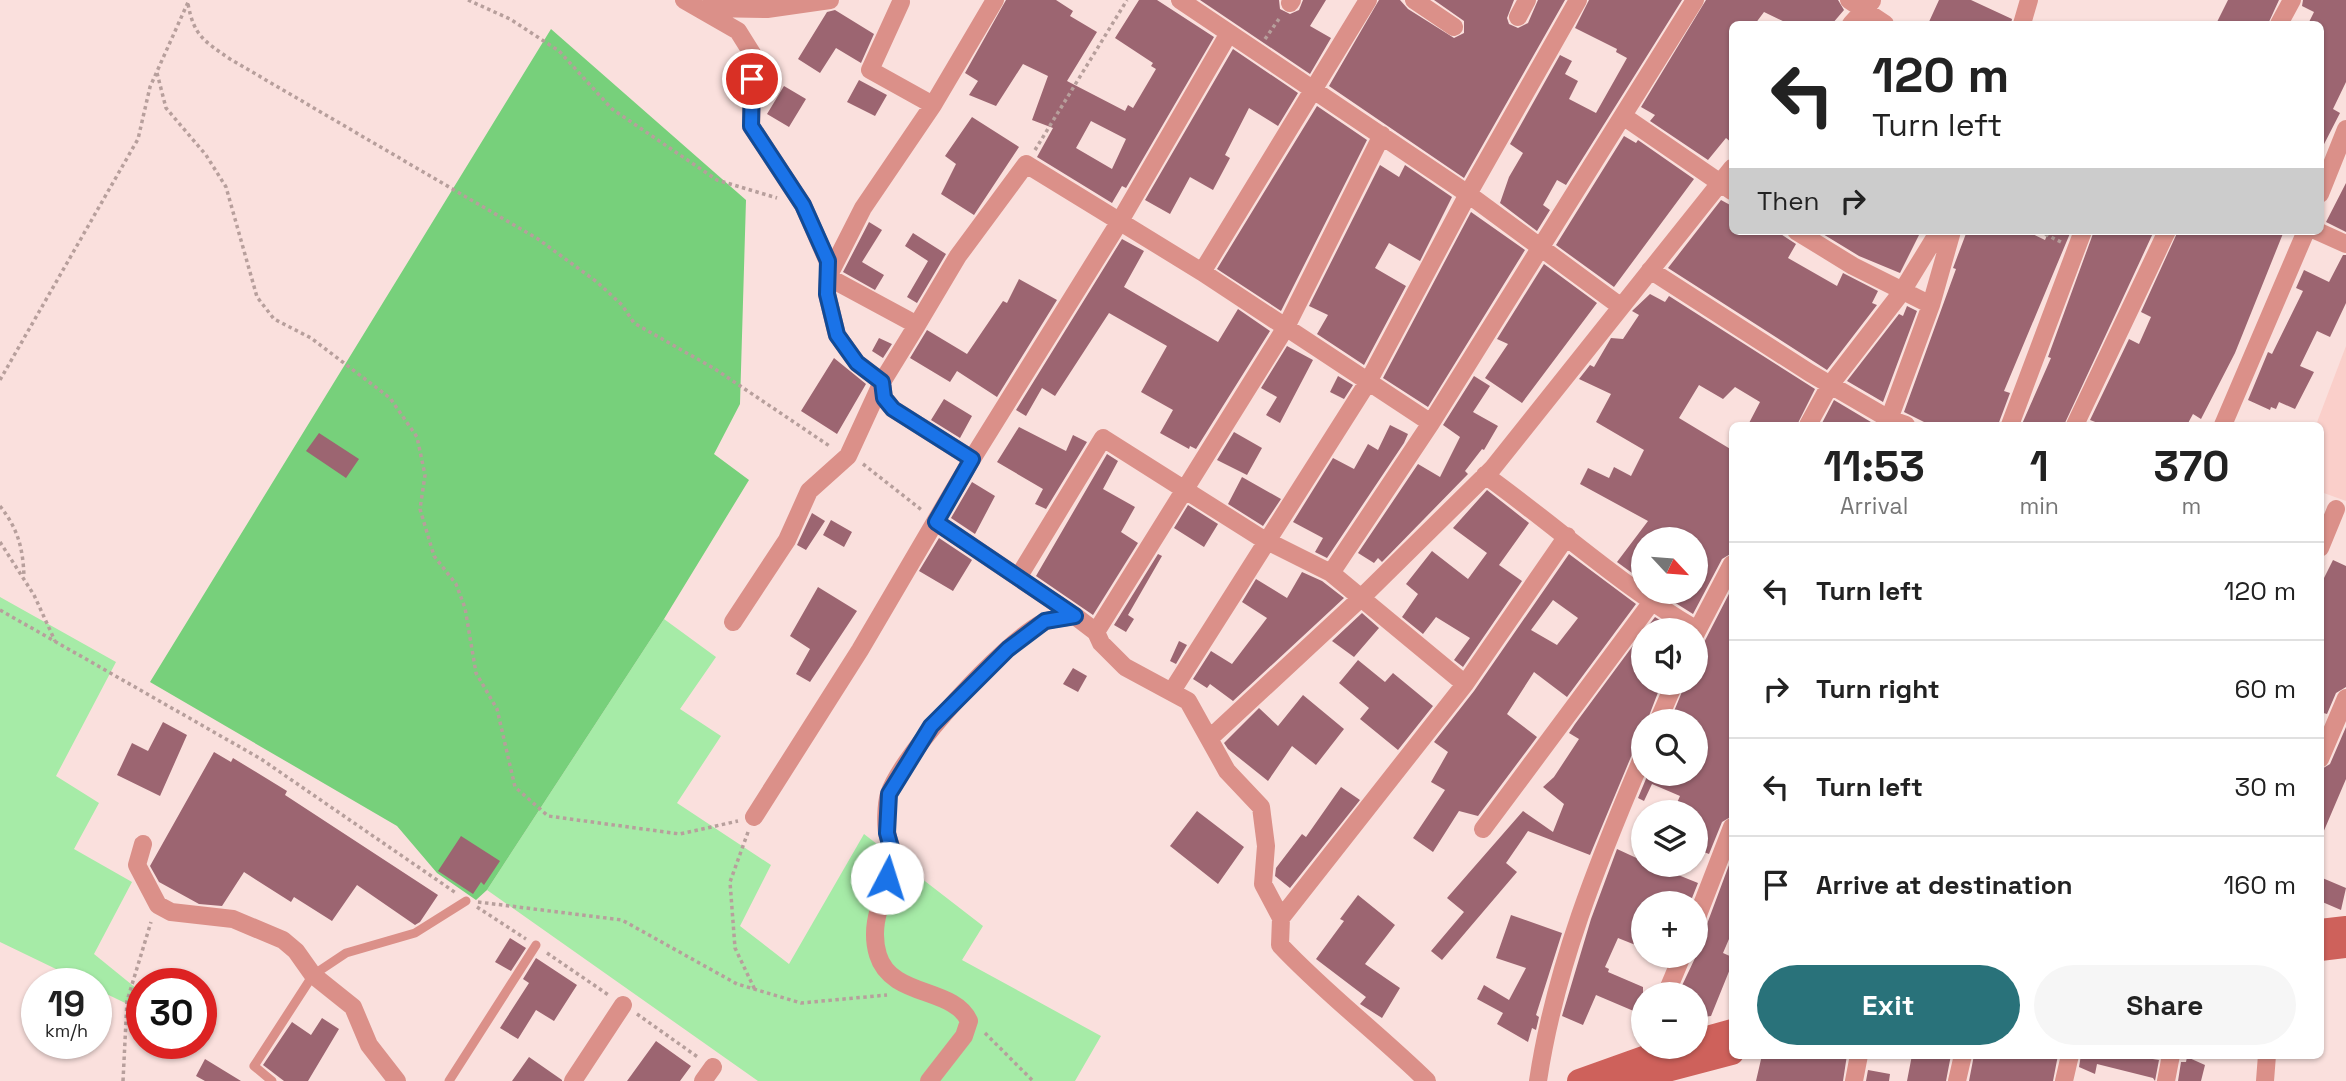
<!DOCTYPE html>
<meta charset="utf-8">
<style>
body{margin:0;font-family:"Space Grotesk",sans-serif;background:#f6f6f6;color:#222;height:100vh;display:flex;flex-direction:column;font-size:26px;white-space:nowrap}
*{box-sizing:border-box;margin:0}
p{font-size:23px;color:#767676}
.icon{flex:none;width:38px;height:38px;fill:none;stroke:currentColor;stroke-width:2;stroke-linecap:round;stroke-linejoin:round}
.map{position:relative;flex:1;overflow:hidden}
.panel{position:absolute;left:1729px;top:422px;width:595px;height:637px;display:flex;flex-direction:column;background:#fff;border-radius:10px;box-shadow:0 2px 5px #0004}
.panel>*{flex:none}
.top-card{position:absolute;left:1729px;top:21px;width:595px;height:214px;border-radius:10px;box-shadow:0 2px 5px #0004;background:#fff;color:#222;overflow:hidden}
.needle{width:46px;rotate:116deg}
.buttons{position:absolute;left:1631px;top:527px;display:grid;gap:14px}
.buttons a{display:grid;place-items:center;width:77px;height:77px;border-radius:50%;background:#fff;box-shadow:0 2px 5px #0004;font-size:35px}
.speed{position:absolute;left:21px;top:968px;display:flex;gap:14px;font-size:35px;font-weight:700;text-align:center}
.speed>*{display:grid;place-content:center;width:91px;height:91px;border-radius:50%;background:#fff;box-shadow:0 2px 5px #0004;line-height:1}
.speed small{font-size:18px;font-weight:400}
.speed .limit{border:10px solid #d22;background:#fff;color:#111}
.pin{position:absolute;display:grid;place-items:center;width:60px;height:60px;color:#fff;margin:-30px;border:4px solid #fff;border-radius:50%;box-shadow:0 2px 7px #0007}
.me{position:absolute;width:77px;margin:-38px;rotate:5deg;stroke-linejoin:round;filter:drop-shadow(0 0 5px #0008)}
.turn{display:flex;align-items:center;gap:24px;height:147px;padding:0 28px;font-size:32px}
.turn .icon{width:91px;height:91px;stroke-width:2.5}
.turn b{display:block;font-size:49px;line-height:60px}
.then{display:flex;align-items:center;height:66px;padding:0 28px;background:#0003;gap:14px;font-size:26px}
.eta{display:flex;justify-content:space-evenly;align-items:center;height:119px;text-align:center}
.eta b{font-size:42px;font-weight:800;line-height:49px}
.action{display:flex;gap:14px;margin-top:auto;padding:14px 28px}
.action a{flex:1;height:80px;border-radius:42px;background:#29727a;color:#fff;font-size:28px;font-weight:800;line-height:80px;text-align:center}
.action a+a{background:#f6f6f6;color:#222}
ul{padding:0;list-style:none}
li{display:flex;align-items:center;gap:21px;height:98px;padding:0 28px;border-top:2px solid #e0e0e0}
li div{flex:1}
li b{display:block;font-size:26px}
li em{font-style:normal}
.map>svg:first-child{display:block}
</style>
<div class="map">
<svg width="2346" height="1081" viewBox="0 0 2346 1081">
<rect width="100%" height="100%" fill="#fae0dd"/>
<path fill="#facfca" d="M2346 346V501L2321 492 2320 425H2316Z"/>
<path fill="#a6eba7" d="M0 597 116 662 56 776 99 803 74 849 132 882 94 954 142 993V1011L96 989V984L85 983 0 942Z
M664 619 716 657 680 709 721 736 677 803 771 865 740 926 789 964 864 834 983 926 962 960 1101 1036 1075 1081H758L487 890Z"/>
<path fill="#77d07b" d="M551 29 746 200 740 404 714 454 749 480 664 619 487 890 476 900 437 873 397 826 150 682Z"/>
<path fill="#9c6571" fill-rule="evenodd" d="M1006 0H1056L1073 11 1070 16 1097 32 1067 81 1125 111 1128 105 1133 108 1156 69 1151 66 1153 63 1115 38 1139 0H1157L1214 37 1126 188 1122 186 1112 203 1037 157 1053 128 1032 120 1048 76 1023 64 996 106 969 95 978 81 965 73ZM1091 121 1126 139 1112 169 1076 148Z
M1200 0H1279L1280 9 1290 14 1299 10 1303 0H1326L1310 26 1331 38 1310 74Z
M1379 0H1400L1408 9 1454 38 1464 33V21L1434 0H1514L1507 18 1509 24 1518 28 1528 23 1538 0H1565L1464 178 1329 86Z
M1589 0H1682L1566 185 1557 180 1543 205 1550 210 1537 231 1500 203 1509 177 1523 153 1510 144 1560 55 1572 61 1565 74 1578 81 1569 99 1596 113 1627 58 1616 52 1617 49 1575 28Z
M1706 0H1838L1844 10 1832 24H1789L1764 12 1755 24H1732V143L1726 138 1708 160 1650 121 1655 115 1641 107Z
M1939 0H1971L2012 19 2011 24H1928Z
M2228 0H2279L2268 24H2216Z
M2303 0H2346V82L2333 109 2340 113 2320 152V24H2308L2314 12 2302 6Z
M835 10 874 34 861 63 836 48 820 73 798 59 827 12Z
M1233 49 1298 93 1278 126 1249 108 1225 155 1230 158 1213 190 1190 177 1170 214 1145 200Z
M859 80 887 95 875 116 847 102Z
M784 86 806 99 789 127 767 114Z
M1317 106 1367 140 1281 311 1217 269Z
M972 117 1019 147 974 215 941 194 956 164 945 156Z
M1624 136 1636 143 1638 140 1694 179 1614 287 1556 245Z
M1380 165 1399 177 1405 165 1452 197 1420 261 1389 243 1375 268 1406 286 1364 365 1317 334 1328 315 1309 306Z
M2346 183V232L2326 222Z
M1721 200 1732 206V231H1776L1796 244 1788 258 1837 286 1843 273 1878 291 1872 303 1877 305 1827 370 1668 268Z
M1471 212 1525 250 1428 407 1383 378Z
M869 222 882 230 862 262 884 275 875 290 843 272Z
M1818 231H1921L1900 273 1859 256Z
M1967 231H2026L2045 240 2049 231H2071L2004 391 2010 393 1998 425H1930L1904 412 1956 269 1953 268Z
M2094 231H2154L2064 425H2025L2022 424 2051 358 2048 357Z
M2178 231H2284L2235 353 2201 419 2193 414 2187 425H2103L2090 420 2129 339 2139 344 2151 317 2141 312Z
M913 233 946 254 917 303 907 297 928 261 905 246Z
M1122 239 1144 251 1124 287 1218 342 1238 309 1270 331 1196 449 1190 446 1189 449 1160 433 1173 410 1141 392 1167 346 1109 313 1055 396 1042 388 1026 416 1016 410Z
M2343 255H2346V303L2330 337 2317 331 2300 366 2314 372 2295 409 2279 402 2276 409 2271 407 2270 410 2248 400 2268 352 2272 354 2303 291 2296 288 2304 270 2329 282Z
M1544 264 1597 303 1522 403 1485 378 1508 344 1497 339Z
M1019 279 1057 300 997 397 957 371 950 382 910 358 927 330 967 354 1003 301 1007 303Z
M1650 294 1665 302 1669 296 1815 389 1797 425H1748L1760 402 1735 387 1723 399 1699 385 1679 418 1732 450V553L1722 559 1693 614 1658 592H1696V539H1643V581L1617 562 1648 521 1580 484 1588 468 1609 478 1614 467 1631 476 1644 450 1596 422 1611 394 1579 379 1590 365 1594 367 1611 338 1623 339 1639 315 1632 311Z
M1907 306 1917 311 1883 402 1847 381 1899 314 1903 316Z
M879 338 892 344 883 358 872 351Z
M1287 346 1313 360 1280 423 1266 415 1277 397 1261 388Z
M834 358 866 384 837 434 801 411Z
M1338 376 1353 385 1344 399 1330 392Z
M1474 376 1490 386 1473 412 1498 426 1484 450 1482 449 1465 471 1468 474 1382 562 1378 558 1374 563 1358 553 1418 464 1440 477 1460 437 1443 425Z
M944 399 972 416 960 438 931 420Z
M1834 400 1876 425H1821Z
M1390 425 1408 434 1404 443 1327 558 1315 552 1323 538 1293 522 1333 458 1354 469 1368 444 1378 450Z
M1019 427 1066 451 1073 435 1087 442 1046 509 1035 504 1043 489 997 462Z
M1234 432 1262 448 1247 475 1217 460Z
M319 433 359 459 346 478 306 451Z
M1107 454 1118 461 1103 489 1135 507 1121 532 1138 543 1093 615 1036 576Z
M1242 477 1281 499 1263 526 1228 504Z
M972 482 995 496 975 534 951 518Z
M1487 490 1529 523 1499 565 1522 581 1463 667 1454 660 1470 638 1436 617 1423 634 1402 617 1418 594 1406 584 1432 551 1468 579 1487 553 1453 528Z
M1188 505 1218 524 1204 547 1174 528Z
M812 513 825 521 806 550 797 545Z
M831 520 852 532 844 547 823 535Z
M939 538 972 560 953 591 919 571Z
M1158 554 1162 556 1128 615 1134 619 1126 632 1114 625Z
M1569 554 1636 604 1567 697 1534 672 1507 714 1537 737 1478 816 1459 811 1433 852 1413 838 1445 790 1431 782 1448 752 1434 742 1474 691ZM1553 600 1578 618 1557 645 1531 630Z
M2333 560 2346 566V687L2336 693 2327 714 2320 712V586Z
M1302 572 1322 581 1344 598 1233 701 1210 684 1207 688 1193 679 1211 651 1232 664 1267 618 1242 602 1256 579 1287 598Z
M818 587 857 611 810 682 796 674 810 649 790 636Z
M1732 588V816L1722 822 1709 854 1696 849V812H1673L1680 796 1652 784 1644 801 1638 798 1648 774H1696V721H1670L1686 682H1696V658Z
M1362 613 1379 628 1354 657 1332 641Z
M1655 617 1663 622 1675 630H1645Z
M1643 632V682H1662L1647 721H1643V745L1633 752 1590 855 1528 831 1506 863 1517 872 1442 960 1431 951 1464 912 1447 898 1523 811 1553 832 1564 804 1543 787 1554 777 1579 739 1569 733 1575 724Z
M1179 641 1187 645 1176 664 1170 661Z
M1358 660 1385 682 1393 673 1433 706 1398 750 1360 719 1369 708 1339 683Z
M1073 668 1087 676 1078 692 1063 684Z
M1303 695 1344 729 1316 765 1292 746 1268 781 1228 749 1224 743 1259 708 1278 726Z
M163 722 187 735 160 796 117 775 132 743 148 751Z
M2346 727V779L2320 840V770L2330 764Z
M214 752 231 762 233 758 287 791 285 795 438 895 420 922 415 925 357 885 332 921 294 897 291 902 244 872 222 906 199 904 159 882 150 866Z
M1341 787 1360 800 1290 888 1275 876 1276 868 1302 834 1306 837Z
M1197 811 1244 847 1218 884 1170 846Z
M461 836 500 861 484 885 481 882 473 894 438 871Z
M1617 849 1643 861V864L1656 866 1698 883 1690 903H1643V948L1618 938 1605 967 1609 969 1608 972 1643 987V1015L1596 995 1583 1025 1562 1016 1591 919Z
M1732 857V932L1723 953 1732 957V964L1711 1016 1696 1018V994H1678L1696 956V933L1707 924Z
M2320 877 2346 888 2341 910 2320 901Z
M1358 895 1395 925 1365 964 1400 988 1382 1018 1360 1004 1366 997 1316 959 1344 921 1340 919Z
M1511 915 1562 933 1536 1015 1539 1017 1536 1030 1532 1028 1528 1042 1497 1024 1503 1013 1477 999 1484 985 1509 1000 1526 968 1496 958Z
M510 938 526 948 511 971 495 962Z
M536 958 577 985 554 1021 536 1010 518 1039 500 1028 529 983 523 979Z
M322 1018 339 1029 308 1081H284L263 1065 292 1022 311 1035Z
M656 1041 691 1066 680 1081H627Z
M1762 1055H1847L1843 1081H1756Z
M1912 1055H1951L1946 1081H1907Z
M1974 1055H2058L2053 1081H1969Z
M2081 1055H2128L2159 1060 2155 1081 2153 1078 2097 1064 2095 1074 2079 1067Z
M529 1057 562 1080V1081H512Z
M2187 1057 2205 1065 2201 1081H2178L2181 1062H2186Z
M205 1059 241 1081H205L196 1076Z
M1868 1070 1890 1074 1889 1081H1866Z"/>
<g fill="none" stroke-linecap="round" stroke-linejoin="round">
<path stroke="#b79f9c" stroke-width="3.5" stroke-dasharray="3.5 3.5" stroke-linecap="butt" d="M468 0 510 19 559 51 612 109 717 180 777 198
M188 4C194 36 204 41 230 59L538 239 597 282 622 305 634 323 715 369 831 447
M1265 39 1281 16
M157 73 166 108 206 155 226 187 257 297 274 319 311 338 390 398 417 437 425 475 420 509 434 556 456 584 465 608 476 673 497 709 515 787 548 816 680 834 738 821
M1035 150 1127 0
M2039 231 2061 242
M0 380 138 139 150 87 189 0
M863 464 923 511
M0 506C18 529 23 548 24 577
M0 542 34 595 55 641
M0 610 261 759 456 893
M748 832 730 882 735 948 755 990
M478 902 622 920 737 984 801 1003 887 995
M477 907 526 939
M547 953 610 996
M637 1014 699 1058
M985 1033 1033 1081
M123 1081 127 1001 151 922"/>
<path stroke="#db9089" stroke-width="9" d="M272 1081 254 1066 313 975 346 953 415 933 466 901
M449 1081 536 945"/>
<path stroke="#db9089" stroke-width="18" d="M684 0 738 31 753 55 751 126 803 205 828 262V277L917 325 958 256 1026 164 1202 272 1431 423
M1180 0 1468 194 1620 306
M1414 0 1454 27
M1849 0 1885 24
M901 2 870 70 933 105
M1290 3 1292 0
M707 8 767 9 830 0
M1518 17 1527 0
M1851 24 1872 1
M2022 24 2029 0
M2279 24 2292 0
M1623 116 1732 191
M2320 194 2346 129
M1796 231 1853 266 1931 305
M2317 231 2346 244
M1650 270 1810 373 1889 419 1906 425
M1202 272 1368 0
M1808 425 1830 385 1901 293 1939 231
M1887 425 1931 305 1952 231
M2010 425 2083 231
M2075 425 2167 231
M2223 425 2306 231
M972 459 1120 221 1229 33
M1485 475C1556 526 1621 586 1697 630
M936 522 1075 616
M2320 548 2336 509
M1331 573 1431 423 1695 0
M1019 576 1103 438 1261 538 1331 573 1465 684
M733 622 787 540 809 491 848 456 882 382 917 325
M1096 632 1286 327 1382 135
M1696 633 1732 564
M1172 691 1368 382 1468 194 1578 0
M1658 721 1675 682
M1209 739 1361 598 1492 469 1732 168
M2320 759 2346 698
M754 817 860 650 972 459 893 409 884 398 882 382 857 363 837 335 827 294 828 277 863 208 933 105 995 0
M1483 829 1651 603
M143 844 137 865 158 905 171 912 233 919 283 940 296 951 313 975 353 1007 369 1045 397 1081
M1281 918 1465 684 1567 536
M1696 920 1732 827
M1666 994 1682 956
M573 1081 623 1005
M703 1081 713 1067
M929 1081 964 1036 969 1021C954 987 891 998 878 955 867 919 889 891 893 857 894 850 889 843 888 837 885 826 886 804 889 794 903 752 1004 642 1044 622 1052 618 1065 618 1075 616L1096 632 1101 643 1125 667 1188 701 1227 771 1261 807 1266 846 1263 884 1281 918 1280 945C1326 994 1379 1034 1427 1081
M1538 1081C1555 967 1598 862 1643 756
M1854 1081 1859 1055
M1957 1081 1963 1055
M2064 1081 2070 1055
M2166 1081 2171 1055
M2265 1081 2267 1055"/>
<path stroke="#ce615b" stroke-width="24" d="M2320 931 2346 928
M2320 949 2346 946
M1696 1041 1732 1031
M1579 1081 1677 1046
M1625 1081 1732 1053"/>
</g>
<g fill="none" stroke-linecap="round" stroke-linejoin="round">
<g stroke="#114b97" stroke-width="18">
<path id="route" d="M752 79 751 126 803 205 828 261 827 294 837 335 857 363 882 382 884 398 893 409 972 459 936 522 1075 616 1045 621 1008 649 931 726 889 794 887 833 893 855 887 878"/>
</g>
<use href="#route" stroke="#1a73e8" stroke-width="12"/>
</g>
</svg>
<div class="buttons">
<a><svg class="needle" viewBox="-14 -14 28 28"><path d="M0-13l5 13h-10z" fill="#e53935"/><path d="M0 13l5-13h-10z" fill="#767676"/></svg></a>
<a><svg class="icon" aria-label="sound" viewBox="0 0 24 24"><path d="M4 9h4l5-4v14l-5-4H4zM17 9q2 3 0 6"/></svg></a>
<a><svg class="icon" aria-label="search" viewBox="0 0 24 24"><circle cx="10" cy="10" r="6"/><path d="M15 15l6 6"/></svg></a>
<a><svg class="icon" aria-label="layers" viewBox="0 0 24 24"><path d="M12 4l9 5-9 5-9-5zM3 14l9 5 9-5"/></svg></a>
<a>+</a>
<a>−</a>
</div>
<div class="speed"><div>19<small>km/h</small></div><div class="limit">30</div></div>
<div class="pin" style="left:752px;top:79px;background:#d93025"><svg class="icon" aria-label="arrive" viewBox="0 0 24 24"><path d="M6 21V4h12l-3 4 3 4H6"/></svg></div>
<svg class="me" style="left:887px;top:878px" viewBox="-20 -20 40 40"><circle r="19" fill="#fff"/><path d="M0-13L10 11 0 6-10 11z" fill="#1a73e8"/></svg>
<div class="top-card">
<div class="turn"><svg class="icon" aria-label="left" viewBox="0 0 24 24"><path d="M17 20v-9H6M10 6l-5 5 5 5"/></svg><div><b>120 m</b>Turn left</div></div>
<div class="then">Then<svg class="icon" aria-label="right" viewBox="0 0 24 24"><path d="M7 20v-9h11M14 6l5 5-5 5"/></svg></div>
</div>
<section class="panel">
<div class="eta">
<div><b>11:53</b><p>Arrival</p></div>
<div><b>1</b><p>min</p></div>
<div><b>370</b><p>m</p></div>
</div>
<ul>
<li><svg class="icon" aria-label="left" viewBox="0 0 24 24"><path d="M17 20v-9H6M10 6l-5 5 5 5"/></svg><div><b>Turn left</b></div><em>120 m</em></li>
<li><svg class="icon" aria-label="right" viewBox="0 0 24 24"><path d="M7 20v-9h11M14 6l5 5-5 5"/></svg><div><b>Turn right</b></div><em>60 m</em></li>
<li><svg class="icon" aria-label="left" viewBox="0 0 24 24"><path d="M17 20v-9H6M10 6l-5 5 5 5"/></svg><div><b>Turn left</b></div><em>30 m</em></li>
<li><svg class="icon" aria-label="arrive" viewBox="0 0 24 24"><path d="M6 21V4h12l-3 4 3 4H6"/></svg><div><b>Arrive at destination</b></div><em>160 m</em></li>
</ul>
<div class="action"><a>Exit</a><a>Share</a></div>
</section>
</div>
